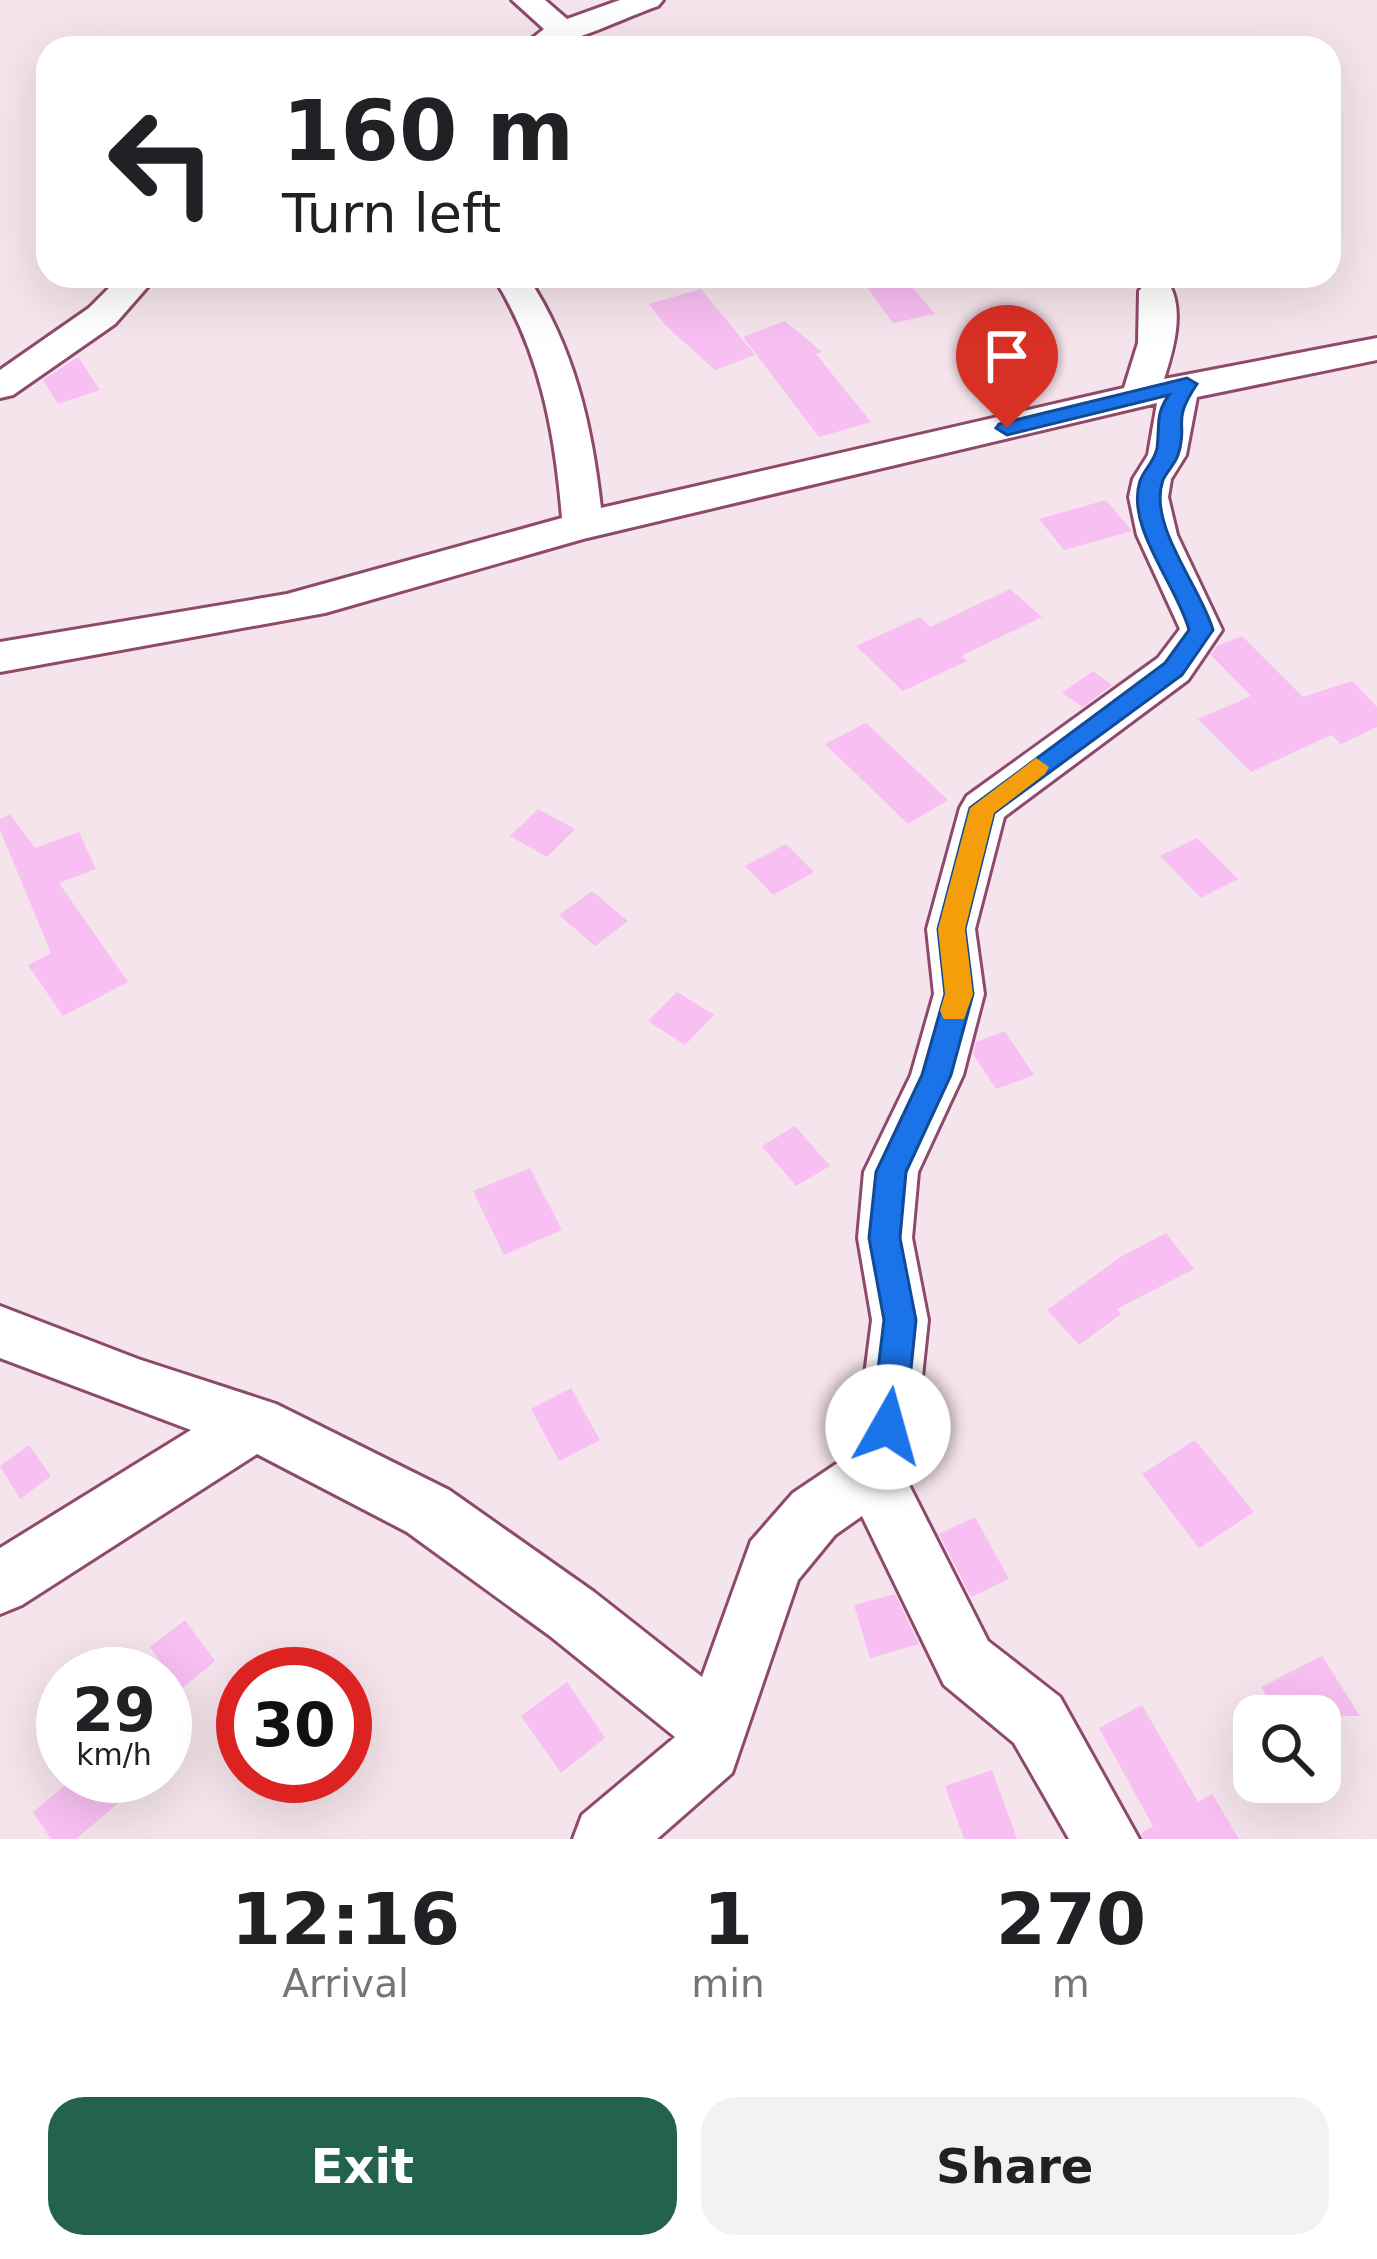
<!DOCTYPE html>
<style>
body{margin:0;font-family:"DejaVu Sans",sans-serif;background:#f2f2f2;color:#202124;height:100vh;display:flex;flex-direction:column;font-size:45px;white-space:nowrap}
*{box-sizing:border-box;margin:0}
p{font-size:39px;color:#757577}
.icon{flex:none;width:66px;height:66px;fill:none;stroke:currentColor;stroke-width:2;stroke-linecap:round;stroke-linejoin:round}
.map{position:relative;height:1839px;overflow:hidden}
.sheet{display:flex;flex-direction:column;background:#fff;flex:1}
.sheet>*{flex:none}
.top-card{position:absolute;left:36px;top:36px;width:1305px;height:252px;border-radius:36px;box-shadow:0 12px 48px #0002;background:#fff;color:#202124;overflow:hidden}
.fabs{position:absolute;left:1233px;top:1695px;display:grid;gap:24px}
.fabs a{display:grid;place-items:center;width:108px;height:108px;border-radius:24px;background:#fff;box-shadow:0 12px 48px #0002;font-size:60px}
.speed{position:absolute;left:36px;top:1647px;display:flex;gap:24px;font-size:60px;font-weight:700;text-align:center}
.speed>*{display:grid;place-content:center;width:156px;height:156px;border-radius:50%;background:#fff;box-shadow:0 12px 48px #0002;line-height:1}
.speed small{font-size:30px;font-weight:400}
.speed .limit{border:18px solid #d22;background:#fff;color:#111}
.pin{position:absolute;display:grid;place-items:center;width:102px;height:102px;color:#fff;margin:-123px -51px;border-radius:50% 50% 50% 0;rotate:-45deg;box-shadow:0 0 12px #0007}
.pin .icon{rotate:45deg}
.me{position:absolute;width:132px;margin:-66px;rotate:7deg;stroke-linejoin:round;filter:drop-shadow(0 0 9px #0008)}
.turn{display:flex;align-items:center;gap:42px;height:252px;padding:0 48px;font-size:54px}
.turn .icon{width:156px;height:156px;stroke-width:2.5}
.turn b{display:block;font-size:84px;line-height:102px}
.eta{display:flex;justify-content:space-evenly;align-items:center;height:204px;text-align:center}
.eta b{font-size:72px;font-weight:700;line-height:84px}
.primary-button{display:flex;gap:24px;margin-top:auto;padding:24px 48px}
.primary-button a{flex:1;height:138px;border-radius:36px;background:#23624f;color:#fff;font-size:48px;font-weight:700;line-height:138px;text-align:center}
.primary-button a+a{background:#f2f2f2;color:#202124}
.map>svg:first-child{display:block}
</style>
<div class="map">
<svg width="1377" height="1839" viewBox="0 0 1377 1839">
<rect width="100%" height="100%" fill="#f5e4eb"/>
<path fill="#f8bff2" d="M859 276H903L935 314 893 323Z
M701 289 755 355 715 370 665 325 649 304Z
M785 321 822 352 816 354 871 422 819 437 743 337Z
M78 357 100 390 58 404 43 380Z
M1106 500 1132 531 1064 550 1039 519Z
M1010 589 1042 617 961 656 967 661 903 691 856 646 920 617 930 627Z
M1242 636 1303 697 1352 681 1377 707V727L1341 744 1331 735 1251 772 1198 719 1251 696 1211 655 1217 646Z
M1093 671 1112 685 1083 707 1062 693Z
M866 723 948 800 908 824 825 744Z
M538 809 575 829 547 857 510 836Z
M10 814 35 848 79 832 96 869 59 883 128 982 63 1016 28 965 51 953 0 830V819Z
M1197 838 1238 879 1201 898 1160 856Z
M786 844 814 872 773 895 745 866Z
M592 891 628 921 595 946 559 915Z
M677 992 714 1015 685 1045 648 1021Z
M1005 1031 1034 1075 996 1089 973 1054 976 1042Z
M795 1126 830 1166 796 1186 762 1146Z
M530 1168 562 1230 504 1255 473 1191Z
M1166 1233 1194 1269 1117 1309 1121 1314 1079 1345 1047 1310 1122 1256Z
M571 1388 600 1440 559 1461 531 1409Z
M1195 1440 1254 1512 1199 1548 1142 1474Z
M29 1445 51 1476 20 1499 0 1466Z
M975 1517 1009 1579 971 1597 939 1534Z
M895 1594 919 1644 870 1658 854 1605Z
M185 1620 215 1661 180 1690 150 1647Z
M1322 1656 1360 1716H1279L1261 1687Z
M567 1682 605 1738 561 1773 521 1716Z
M1142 1705 1198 1802 1212 1794 1239 1839H1143L1141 1833 1153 1826 1099 1728Z
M992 1770 1017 1839H964L945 1786Z
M76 1776H107L123 1799 76 1839H51L33 1812Z"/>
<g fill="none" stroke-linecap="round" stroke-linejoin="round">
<g stroke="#8e496c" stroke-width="6">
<path id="street" d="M512 0H545L567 19 620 0H663L658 6C613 22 567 48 520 48L544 29Z
M121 276H157L115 324 13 395 0 398V370L89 308Z
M493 276H527C574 347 592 425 601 508L1124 388 1138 343 1139 291 1145 284H1169C1185 311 1173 351 1164 379L1377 338V360L1197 397 1186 455 1171 479 1168 497 1177 535 1222 630 1188 680 1004 817 975 929 984 994 963 1075 918 1172 912 1238 928 1320 914 1452 904 1475 988 1641 1060 1697 1139 1839H1069L1014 1743 944 1685 862 1516 835 1535 798 1580 732 1773 657 1839H573L582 1815 675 1737 550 1636 407 1532 257 1454 22 1605 0 1614V1548L191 1430 0 1358V1306L138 1359 276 1404 449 1490 594 1592 702 1677 751 1541 793 1493 851 1454 856 1445 872 1320 858 1238 864 1172 911 1075 934 994 927 929 960 808 967 796 1158 658 1180 629 1137 535 1129 497 1133 479 1148 455 1157 403 583 539 325 613 0 672V642L287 594 562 518C555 431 540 351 493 276Z"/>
</g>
<use href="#street" fill="#fff" fill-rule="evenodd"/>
</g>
<path fill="#1a73e8" stroke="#114b97" stroke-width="3" d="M1187 378 1197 384C1170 424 1189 422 1178 455 1175 464 1167 471 1163 480 1147 525 1201 587 1213 630L1182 675 994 813 965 929 973 994 951 1075 906 1172 900 1238 916 1320 905 1427 900 1438 888 1443 876 1438 871 1427 884 1320 869 1238 876 1172 922 1075 945 994 938 929 970 808 1165 663 1189 630C1177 585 1125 527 1140 481 1144 469 1155 461 1157 448 1160 425 1155 414 1169 395L1007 435 996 428 999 424Z"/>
<path fill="#f59e0b" d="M1036 758 1049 767 1045 774 994 813 965 929 973 994 964 1019H944L940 1011 945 994 938 929 970 808Z"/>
</svg>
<div class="fabs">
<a><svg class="icon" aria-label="search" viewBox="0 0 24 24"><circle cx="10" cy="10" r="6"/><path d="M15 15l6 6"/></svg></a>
</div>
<div class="speed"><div>29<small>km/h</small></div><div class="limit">30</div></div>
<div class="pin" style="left:1007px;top:428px;background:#d93025"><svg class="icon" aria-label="arrive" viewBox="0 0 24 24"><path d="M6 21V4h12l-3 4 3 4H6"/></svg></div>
<svg class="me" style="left:888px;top:1427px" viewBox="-20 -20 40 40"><circle r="19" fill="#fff"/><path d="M0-13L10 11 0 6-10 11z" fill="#1a73e8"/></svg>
<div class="top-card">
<div class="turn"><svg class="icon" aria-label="left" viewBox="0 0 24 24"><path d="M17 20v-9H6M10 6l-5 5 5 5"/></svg><div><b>160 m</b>Turn left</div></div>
</div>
</div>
<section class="sheet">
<div class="eta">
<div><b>12:16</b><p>Arrival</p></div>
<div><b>1</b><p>min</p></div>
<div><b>270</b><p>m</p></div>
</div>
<div class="primary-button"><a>Exit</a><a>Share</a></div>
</section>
